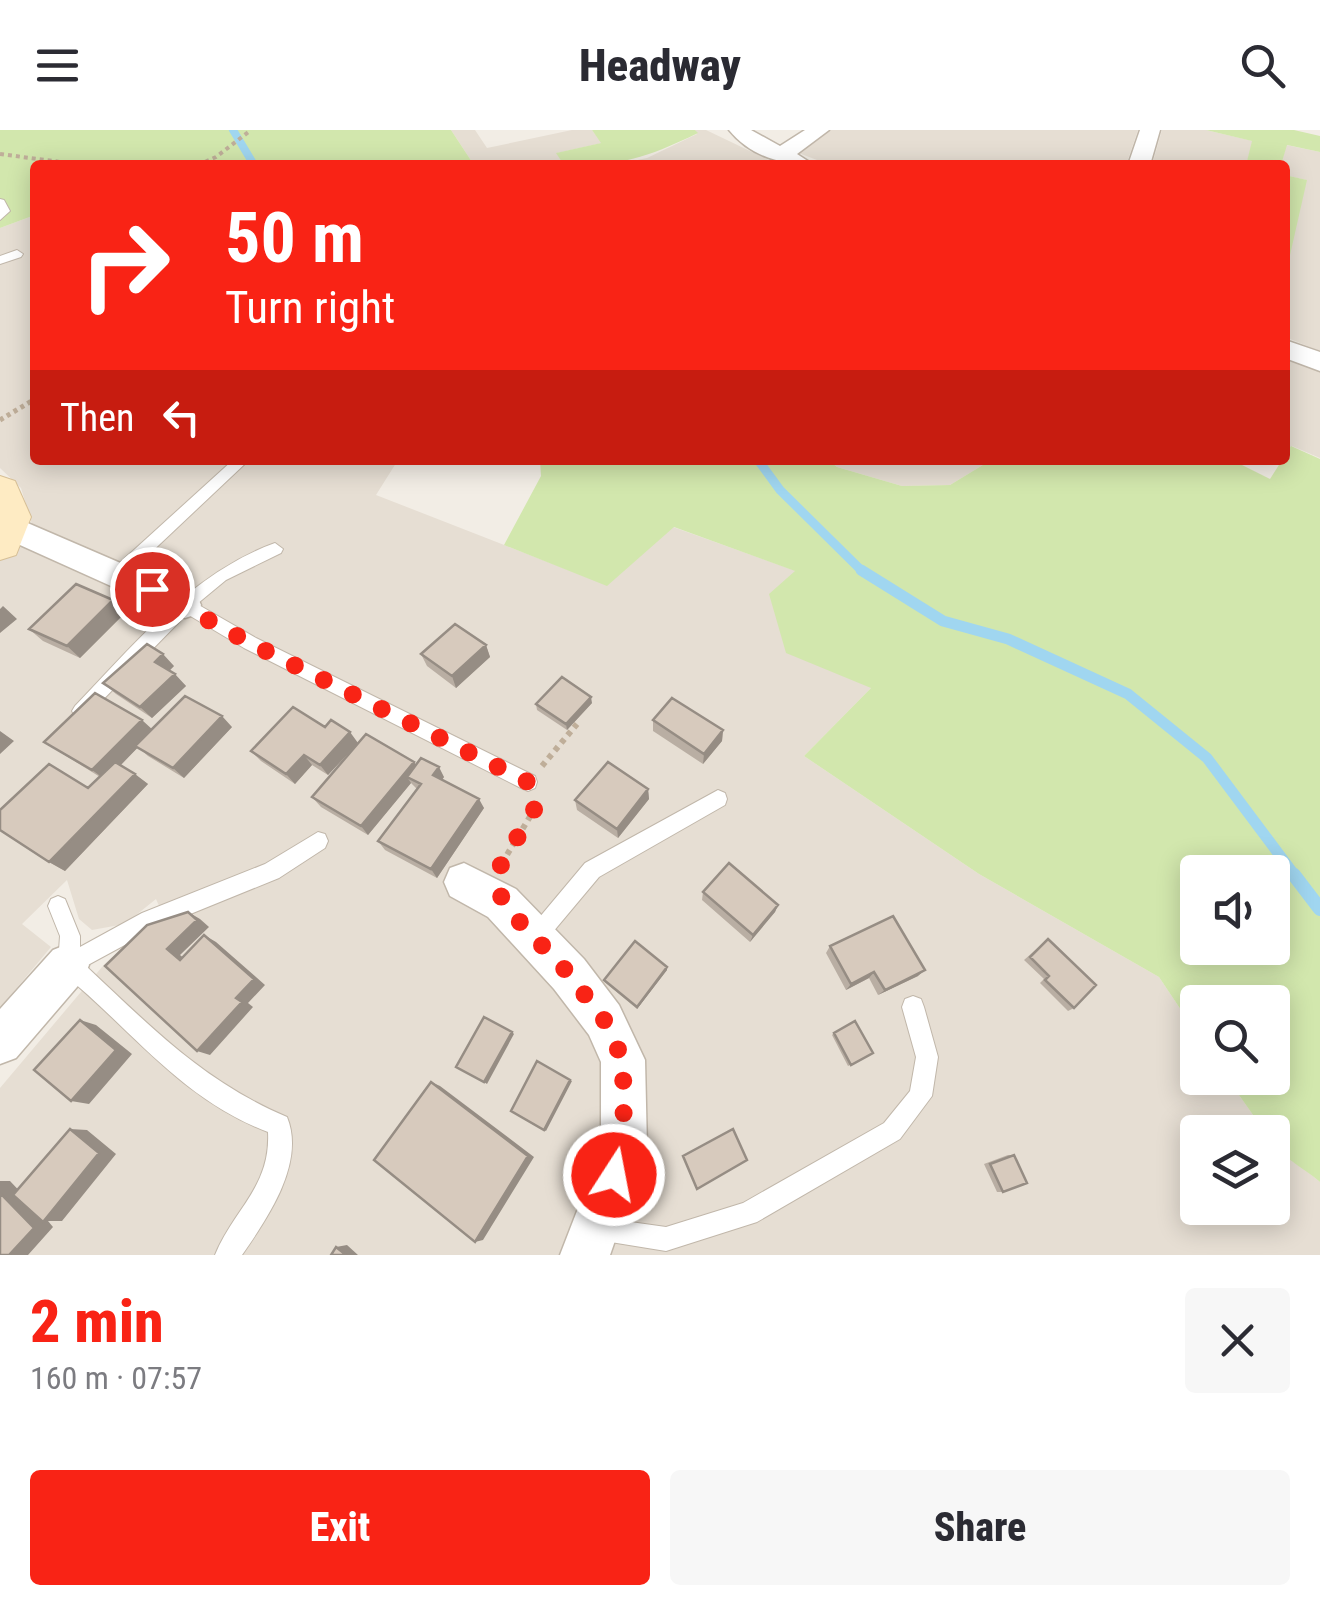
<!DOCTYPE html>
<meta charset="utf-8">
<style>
body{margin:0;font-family:"Roboto Condensed",sans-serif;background:#f7f7f7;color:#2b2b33;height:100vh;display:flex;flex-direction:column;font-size:38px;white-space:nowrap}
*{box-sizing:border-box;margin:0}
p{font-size:32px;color:#7c7c81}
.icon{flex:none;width:55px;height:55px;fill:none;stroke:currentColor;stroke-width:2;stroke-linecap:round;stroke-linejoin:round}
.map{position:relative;height:1125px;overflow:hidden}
.details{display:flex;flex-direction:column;background:#fff;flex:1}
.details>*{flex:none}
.banner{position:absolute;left:30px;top:30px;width:1260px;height:305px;border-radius:10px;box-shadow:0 5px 25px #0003;background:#f92315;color:#fff;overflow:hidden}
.buttons{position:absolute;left:1180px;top:725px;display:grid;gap:20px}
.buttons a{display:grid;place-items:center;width:110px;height:110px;border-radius:10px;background:#fff;box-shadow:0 5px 25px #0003;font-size:50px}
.pin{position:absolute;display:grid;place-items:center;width:85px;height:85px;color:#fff;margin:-42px;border:5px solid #fff;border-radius:50%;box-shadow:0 2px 10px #0007}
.me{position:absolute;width:110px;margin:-55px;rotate:11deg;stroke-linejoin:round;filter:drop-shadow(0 0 8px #0008)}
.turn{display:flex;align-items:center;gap:35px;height:210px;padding:0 30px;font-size:45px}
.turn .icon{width:130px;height:130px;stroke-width:2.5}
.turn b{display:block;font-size:70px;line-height:85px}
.then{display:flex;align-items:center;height:95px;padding:0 30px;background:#0003;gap:20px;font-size:38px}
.round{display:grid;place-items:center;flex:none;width:105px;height:105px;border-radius:10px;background:#f7f7f7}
.overview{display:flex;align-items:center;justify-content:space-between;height:170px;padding:0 30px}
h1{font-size:60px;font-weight:800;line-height:75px;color:#f92315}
.cta{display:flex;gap:20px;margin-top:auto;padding:20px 30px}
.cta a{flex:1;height:115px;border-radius:10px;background:#f92315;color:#fff;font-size:40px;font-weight:800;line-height:115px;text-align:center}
.cta a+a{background:#f7f7f7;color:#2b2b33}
header{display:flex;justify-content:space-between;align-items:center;height:130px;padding:0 30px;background:#fff;font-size:45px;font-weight:800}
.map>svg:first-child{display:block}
</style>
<header><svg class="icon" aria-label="menu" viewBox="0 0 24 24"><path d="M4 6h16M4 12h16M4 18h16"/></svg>Headway<svg class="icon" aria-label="search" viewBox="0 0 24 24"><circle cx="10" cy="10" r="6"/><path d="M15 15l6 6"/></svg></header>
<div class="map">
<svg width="1320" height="1125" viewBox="0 0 1320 1125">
<rect width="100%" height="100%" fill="#f2ede5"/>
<path fill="#e6ded3" d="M451 0H475L487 18 572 0H592L602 13 557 23 564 35H474Z
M695 0H706L779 35H614L647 28 697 4Z
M827 0H1138L1126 35H830L796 22Z
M1162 0H1206L1253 11 1246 35H1152Z
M1286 15 1320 22V221L1285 207V134L1306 50 1285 45V35H1281Z
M35 85V330H398L376 365 607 455 673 397 796 441 871 558 804 626 979 744 1159 847 1197 904 1198 948H1227L1265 1002H1198V1078H1272L1273 1013 1320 1052V1125H603L636 935 495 779 602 909 605 1019 565 1125H0V958L102 837 131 810 168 796 156 769 125 794 92 800 79 789 67 750 22 794 51 817 0 878V424L34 401 21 358 0 338V98Z
M1285 227 1320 240V328L1292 316 1285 326Z
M828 330H991L950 355 902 356 837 337Z"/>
<path fill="#d2e7ad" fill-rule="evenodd" d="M0 0H451L474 35H35V85L0 98Z
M592 0H695L698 3C644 29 623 35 564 35L556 23 601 13Z
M1206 0H1294L1320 6V22L1287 15 1281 35H1246L1252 11Z
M1285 45 1307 50 1288 134H1285Z
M1291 316 1320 329V1052C1304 1037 1272 1024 1272 1002H1265L1227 948H1272V872H1198L1197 904 1159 847 979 744 804 626 871 558 786 523 769 464 795 441 674 397 607 456 504 415 541 346 540 330H828L837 337 902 356 950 355 991 330H1232L1270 349ZM1198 742H1272V818H1198Z"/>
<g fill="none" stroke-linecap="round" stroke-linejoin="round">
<path stroke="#a0d6f0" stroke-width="8" d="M233 0 254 35"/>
<path stroke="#a0d6f0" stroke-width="9" d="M758 330 780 360 863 442"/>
<path stroke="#a0d6f0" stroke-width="11" d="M861 440 943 491 1008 509 1128 564 1207 628 1296 747"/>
<path stroke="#a0d6f0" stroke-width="14" d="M1294 745 1320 779"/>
<g stroke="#c1b7aa" stroke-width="2">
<path id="lane" d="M0 69 4 70 10 81 0 90Z
M17 120 23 124 21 127 0 134V126Z
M233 330H249L125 447H113L111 443 113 439Z
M275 413 283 419 281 423 226 450 197 474 256 508 535 646 537 652 535 658 528 661 521 658 244 518 187 484 87 586 81 589 75 586 72 581 75 576C135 514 192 443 275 413Z
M718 660 725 663 727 669 725 675 599 747 542 815 535 818 528 815 525 808 528 801 585 733Z
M318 702 325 704 328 711 325 718 279 748 156 798 86 836C151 897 204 952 287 987 306 1033 267 1089 242 1125H215C233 1080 271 1057 268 1002 180 969 131 898 61 842L58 835 60 806 48 776 51 769 58 766 65 769 80 806V817L142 783 265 734Z
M913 866 921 869 924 877 938 927 932 966 900 1009 757 1092 666 1121 586 1108 583 1099 586 1090 595 1087 666 1097 743 1073 884 993 910 961 916 927 902 877 905 869Z"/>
</g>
<g stroke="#c1b7aa" stroke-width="3">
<path id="street" d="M729 0H751L780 16 805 0H829L797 24 814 35C782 35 750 26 729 0Z
M1140 0H1160L1150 35H1128Z
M1285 210 1320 222V241L1285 228Z
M9 385 197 466 201 475 197 484 185 488 173 484 0 406V388Z
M464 733 516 759 584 829 619 875 645 930 647 1019 610 1125H560L601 1019V932L589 905 554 859 488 787 450 766 444 752 450 738Z
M68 814 83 820 89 835 83 850 16 928 0 934V879L53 820Z"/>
</g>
<g stroke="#d6bf96" stroke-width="2">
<path id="secondary" d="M0 346 15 351 31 387 16 425 0 430Z"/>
</g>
<path stroke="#bfae99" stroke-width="4" stroke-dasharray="4 4" stroke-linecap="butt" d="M0 24 83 35
M198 35 216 27 251 0"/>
<path stroke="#bfae99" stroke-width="5" stroke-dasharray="4 4" stroke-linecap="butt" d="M0 290 35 269"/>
<path stroke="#bfae99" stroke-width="6" stroke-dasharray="5 5" stroke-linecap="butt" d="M542 636 577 594
M502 733 537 675"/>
<use href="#lane" fill="#fff" fill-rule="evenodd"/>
<use href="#street" fill="#fff" fill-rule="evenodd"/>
<use href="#secondary" fill="#feebc3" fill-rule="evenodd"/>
</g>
<path fill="#b9aea3" d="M125 483 80 528 43 511 29 499Z
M486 515 490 527 456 558 427 536 421 524Z
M174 536 169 541 186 556 152 588 116 564 103 553Z
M592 573 567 600 537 580 536 574Z
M653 590 723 600 722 611 703 634 653 601Z
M232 597 184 648 148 626 138 617 121 635 148 654 65 741 49 732 88 658 100 647 44 612 152 599Z
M325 597 358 613 328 645 312 635 295 654 261 631 251 621Z
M414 632 416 635 444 647 442 650 484 678 437 748 385 720 378 711 417 659 411 653 368 705 321 677 312 667Z
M648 659 649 669 618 708 577 680 575 670Z
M703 762 778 775 775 782 750 812 702 770Z
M1048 809 1074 878 1068 881 1040 853 1044 849 1024 830Z
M830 816 918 846 878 865 869 848 846 860 826 823Z
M667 837V840L637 879 605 852 604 850Z
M834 903 873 923 848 936 832 905Z
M1008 1025H1014L1003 1062H997L984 1034Z"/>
<path fill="#968d84" d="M113 470 125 483 80 528 67 516Z
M3 476 17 489 0 503V479Z
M486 515 490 527 456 558 452 546Z
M163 524 174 536 166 544 155 532Z
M175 544 186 556 152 588 140 577Z
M591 567 592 573 567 600 566 594Z
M222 586 232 597 184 648 173 638Z
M142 590 154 601 106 650 92 640Z
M723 600 722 611 703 634 704 624Z
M0 601 14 611 0 624Z
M350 602 358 613 328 645 320 635Z
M304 625 312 635 295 654 286 644Z
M414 632 420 642 407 647 411 653 368 705 361 696Z
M439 637 444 647 438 655 433 645Z
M135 644 148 654 65 741 49 732Z
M648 659 649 669 618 708 617 699Z
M479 669 484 678 437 748 431 739Z
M778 775 775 782 750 812 753 805Z
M188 782 200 789 209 797 180 825 193 836 180 830 167 819Z
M204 805 216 812 265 855 248 873 253 877 210 925 197 921Z
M667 837V840L637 879V877Z
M925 840 918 846 878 865 885 860Z
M874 842 869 848 846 860 851 854Z
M80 890 96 895 132 924 89 974 71 971Z
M512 902 514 904 487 954 484 952Z
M570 950 572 951 546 1001 544 1000Z
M431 952 440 956 534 1027 483 1110 475 1112Z
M70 999 87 1000 116 1024 62 1091H48L53 1097 28 1125H9L0 1063V1051H10L46 1089Z
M347 1115 358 1125H346L336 1117Z"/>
<path fill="#d7cabd" stroke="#968d84" stroke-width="2.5" d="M76 454 113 470 67 516 29 499Z
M455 494 486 515 452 546 421 524Z
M147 514 163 524 155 532 175 544 140 577 103 553Z
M562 547 591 567 566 594 536 574Z
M95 563 142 590 92 640 44 612Z
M185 566 222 586 173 638 135 616Z
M672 568 723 600 704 624 653 590Z
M293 577 325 597 331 590 350 602 320 635 304 625 286 644 251 621Z
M366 604 414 632 361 696 312 667Z
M421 628 439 637 433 645 479 669 431 739 378 711 421 654 407 647Z
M115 632 135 644 49 732 0 700V680L49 634 88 658Z
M608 632 648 659 617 699 575 670Z
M729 733 778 775 753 805 703 762Z
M188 782 197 790 167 819 180 830 204 805 254 849 236 868 242 872 197 921 105 836 147 795Z
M893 786 925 840 885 860 874 842 851 854 830 816Z
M1048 809 1096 855 1074 878 1045 850 1049 846 1030 827Z
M635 811 667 837 637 877 604 850Z
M484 887 512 902 484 952 456 937Z
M80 890 116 920 71 971 34 940Z
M855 891 873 923 851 935 834 903Z
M537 931 570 950 544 1000 511 981Z
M431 952 528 1026 475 1112 374 1030Z
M70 999 99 1023 43 1092 13 1065Z
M733 999 747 1030 697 1059 683 1026Z
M1014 1025 1027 1053 1003 1062 990 1034Z
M0 1063 34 1098 9 1125H0Z
M336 1117 346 1125H331Z"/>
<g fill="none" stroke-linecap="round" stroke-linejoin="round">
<path stroke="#f92315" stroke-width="18" stroke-dasharray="0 32.4" d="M152 459 250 513 528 652 538 673 498 740 502 773 569 844 604 890 623 930 624 1018 614 1045"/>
</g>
</svg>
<div class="buttons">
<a><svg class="icon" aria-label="sound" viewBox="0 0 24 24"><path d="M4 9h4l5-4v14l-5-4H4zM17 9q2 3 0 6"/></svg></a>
<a><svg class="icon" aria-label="search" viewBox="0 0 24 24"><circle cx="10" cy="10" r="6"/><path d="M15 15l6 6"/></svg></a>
<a><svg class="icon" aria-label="layers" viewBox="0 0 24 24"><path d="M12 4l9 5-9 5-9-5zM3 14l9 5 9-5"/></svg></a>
</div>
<div class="pin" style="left:152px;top:459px;background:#d93025"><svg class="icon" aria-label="arrive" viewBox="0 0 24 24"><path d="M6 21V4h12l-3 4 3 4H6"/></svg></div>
<svg class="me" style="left:614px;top:1045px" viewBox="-20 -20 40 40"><circle r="17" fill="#f92315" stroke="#fff" stroke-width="3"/><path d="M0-11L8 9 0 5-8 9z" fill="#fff"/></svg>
<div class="banner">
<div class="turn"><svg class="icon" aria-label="right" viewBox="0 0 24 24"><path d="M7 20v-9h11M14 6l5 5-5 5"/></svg><div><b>50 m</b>Turn right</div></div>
<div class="then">Then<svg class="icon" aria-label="left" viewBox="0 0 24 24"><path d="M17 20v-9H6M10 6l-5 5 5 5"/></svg></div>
</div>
</div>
<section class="details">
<div class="overview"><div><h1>2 min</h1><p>160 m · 07:57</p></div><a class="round"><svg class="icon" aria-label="close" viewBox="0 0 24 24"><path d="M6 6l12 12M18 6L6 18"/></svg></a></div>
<div class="cta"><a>Exit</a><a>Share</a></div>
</section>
